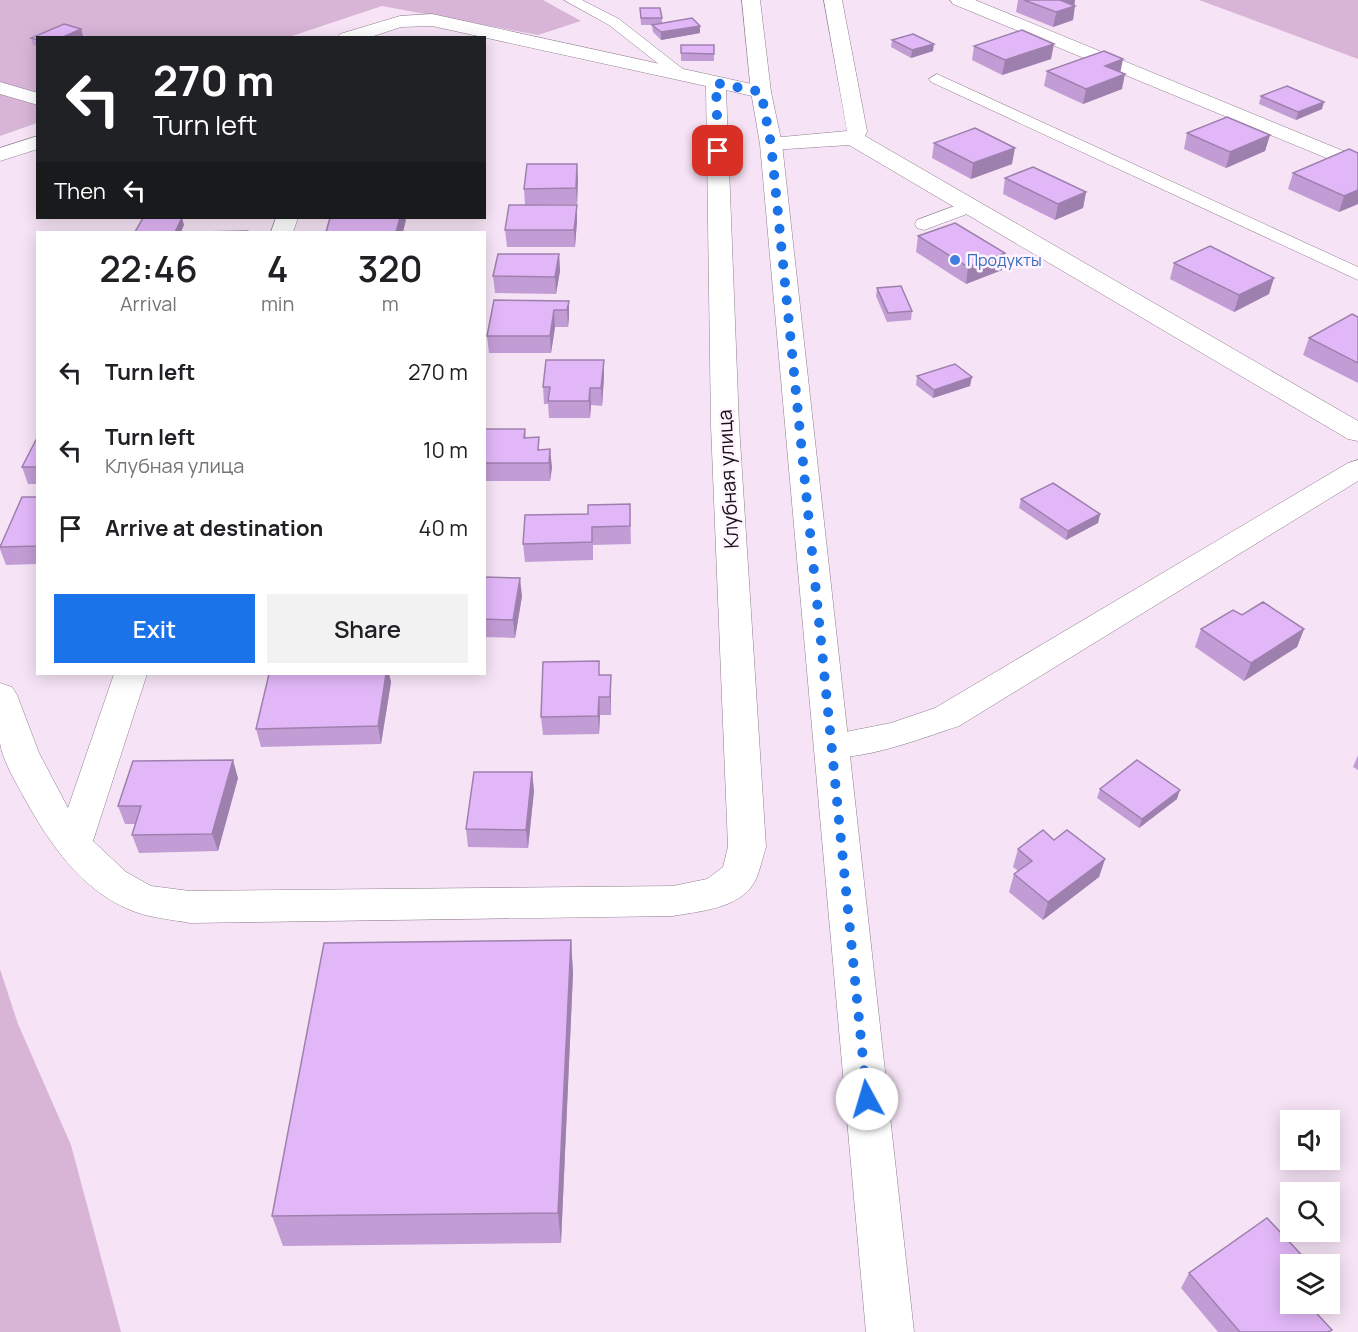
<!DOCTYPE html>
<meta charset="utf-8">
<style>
body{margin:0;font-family:Manrope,sans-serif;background:#f2f2f2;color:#202124;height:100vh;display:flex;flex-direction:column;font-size:22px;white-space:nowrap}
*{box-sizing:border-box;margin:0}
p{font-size:20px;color:#757577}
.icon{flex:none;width:33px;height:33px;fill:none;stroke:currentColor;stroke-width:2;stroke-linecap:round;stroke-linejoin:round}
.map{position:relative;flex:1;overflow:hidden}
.details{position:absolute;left:36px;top:231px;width:450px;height:444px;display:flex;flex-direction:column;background:#fff;border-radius:0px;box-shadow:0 3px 15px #0003}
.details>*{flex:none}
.guide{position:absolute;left:36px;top:36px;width:450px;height:183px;border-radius:0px;box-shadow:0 3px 15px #0003;background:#202124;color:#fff;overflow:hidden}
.fabs{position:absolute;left:1280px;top:1110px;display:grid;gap:12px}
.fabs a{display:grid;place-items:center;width:60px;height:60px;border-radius:0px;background:#fff;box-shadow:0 3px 15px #0003;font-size:30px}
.pin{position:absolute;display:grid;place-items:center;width:51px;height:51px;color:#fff;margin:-26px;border-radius:12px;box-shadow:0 3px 9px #0006}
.me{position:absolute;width:66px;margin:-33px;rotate:354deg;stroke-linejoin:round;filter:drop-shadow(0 0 4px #0008)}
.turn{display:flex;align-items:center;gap:21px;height:126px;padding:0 18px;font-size:27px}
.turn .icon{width:78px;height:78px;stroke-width:2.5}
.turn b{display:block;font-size:42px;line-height:51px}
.then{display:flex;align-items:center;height:57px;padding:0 18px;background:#0003;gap:12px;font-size:22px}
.eta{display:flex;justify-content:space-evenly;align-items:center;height:102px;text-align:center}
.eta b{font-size:36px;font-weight:600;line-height:42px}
.action{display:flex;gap:12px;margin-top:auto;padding:12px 18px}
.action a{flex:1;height:69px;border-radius:0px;background:#1a73e8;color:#fff;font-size:24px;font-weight:600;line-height:69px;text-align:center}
.action a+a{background:#f2f2f2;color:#202124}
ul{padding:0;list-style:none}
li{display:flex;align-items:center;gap:18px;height:78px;padding:0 18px}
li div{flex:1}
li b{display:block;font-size:22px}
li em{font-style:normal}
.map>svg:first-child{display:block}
</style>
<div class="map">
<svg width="1358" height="1332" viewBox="0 0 1358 1332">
<rect width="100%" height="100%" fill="#f6e4f6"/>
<path fill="#d8b5d7" d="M0 0H543L581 21 538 35 382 6 289 37 38 38 37 123 0 136Z
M1199 0H1358V59Z
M0 969 18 1024 71 1145 121 1332H0Z"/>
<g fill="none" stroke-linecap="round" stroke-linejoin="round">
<g stroke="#8e7e8e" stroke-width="1">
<path id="service" d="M564 0H582L619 19 688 73 680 78 674 76 609 25Z
M937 74 1358 267V280L931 82 929 79Z
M968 201 975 203 977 207 975 211 924 230 917 228 915 224 917 220Z"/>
</g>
<g stroke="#8e7e8e" stroke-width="1">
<path id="minor" d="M824 0H842L867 131 865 136 1358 421V441L1348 439 849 145 771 150 764 148 760 144 764 140 771 138 847 131Z
M950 0H975L1358 157V171L953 4Z
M432 14 761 86 768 88 771 92 768 96 761 98 726 90 739 425 766 847C762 859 760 872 754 883 738 909 700 911 673 916L190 923C169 919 148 918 128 909 81 889 50 844 26 801 17 784 3 762 0 743 0 724 0 702 0 683L12 687 17 695 39 753 68 808 114 674H147L93 841 126 872 151 886 190 891 673 886 707 879 723 867 728 847 711 425 706 86 432 26 401 27 368 38H338L340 34 400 16Z
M0 82 38 93V105L0 94Z
M38 136V149L0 161V148Z
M276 218H298L293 232H271Z
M1358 460V481L959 726C925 737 854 765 820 755L815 746 820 737 891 723 935 708 1348 463Z"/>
</g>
<g stroke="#8e7e8e" stroke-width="1">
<path id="secondary" d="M742 0H760L771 92 782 144 914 1332H866L760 144 751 92Z"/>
</g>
<use href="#service" fill="#fff" fill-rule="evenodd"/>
<use href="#minor" fill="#fff" fill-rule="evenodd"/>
<use href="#secondary" fill="#fff" fill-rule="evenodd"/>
</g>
<path fill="#c29dd5" d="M1018 0H1075L1073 20 1053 27 1016 12Z
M640 8 662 18V23L700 33 661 40 653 32 652 25H641Z
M81 29 83 36 38 38V47L33 45 31 38Z
M892 40 933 51 911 58 891 47Z
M681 45H714V61H681Z
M974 46 1051 59 1002 75 972 60Z
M1047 71 1122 89 1083 104 1044 86Z
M1261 96 1322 109 1296 120 1259 104Z
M1187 133 1270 135 1265 151 1226 168 1184 149Z
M934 143 1012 164 971 179 932 158Z
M1349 149 1358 204 1339 212 1288 189 1293 173Z
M1005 178 1086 192 1083 208 1055 220 1003 194Z
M578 179 577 204 525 205 524 189Z
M577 221 575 247H507L505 230Z
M918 236 1005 253 1002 270 966 284 916 252Z
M559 254 560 271 556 294 495 293 493 276Z
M1174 263 1269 294 1234 312 1170 279Z
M877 288 912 311 911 320 887 322 876 296Z
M569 301V317L568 327H555L551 353H489L487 336Z
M1358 317V383L1303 355 1309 338Z
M917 376 970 386 933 398 916 385Z
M604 377 602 406 591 405 590 418H549L548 404H544L543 387Z
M484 429H525L526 438 540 450 552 467 550 481H484Z
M38 436V484H28L22 467Z
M38 497V564L6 565 0 549V545Z
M1021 499 1100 514 1098 523 1066 540 1019 508Z
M630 504 631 544 593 545V560L525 562 523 544 588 514Z
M484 577 522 596 515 638 484 637Z
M1242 615 1304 629 1297 647 1244 681 1195 647 1201 629Z
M269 674H389L391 682 381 744 261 747 256 729Z
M600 675 611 693V715H600L599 734 543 735 541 717Z
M1358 755V770L1353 767Z
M532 772 534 791 528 848 468 847 466 829Z
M238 778 218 851 139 853 132 835 135 824H125L118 806Z
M1100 789 1177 799 1139 828 1097 798Z
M1018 849 1105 859 1099 877 1043 920 1009 892 1014 874 1018 871 1013 867Z
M571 940 573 973 561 1243 283 1246 272 1216Z
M1290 1264V1304L1332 1330 1330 1332H1218L1181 1288 1189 1273Z"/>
<path fill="#9e80ae" d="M1059 0H1075L1074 6H1075L1073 20 1053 27Z
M700 26V33L661 40V32Z
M81 29 83 36 80 38H61Z
M934 44 933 51 911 58 912 50Z
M1054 44 1051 59 1002 75 1005 60Z
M1123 59 1120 74 1105 66Z
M1125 74 1122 89 1083 104 1086 89Z
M1324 102 1322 109 1296 120 1298 112Z
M1270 135 1265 151 1226 168 1230 152Z
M1015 148 1012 164 971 179 973 163Z
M577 164 578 179 577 204 576 188Z
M1358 190V204L1339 212 1344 196Z
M1086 192 1083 208 1055 220 1058 204Z
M577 205V221L575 247 574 230Z
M182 218 184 225 181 232H175Z
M400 218H405L406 220 403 232H396Z
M1005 253 1002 270 966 284 968 267Z
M559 254 560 271 556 294 555 277Z
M1274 278 1269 294 1234 312 1239 295Z
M569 301V317L568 327 567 310Z
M554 310 555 327 551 353 550 336Z
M604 360V377L602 406 601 388Z
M972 377 970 386 933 398 934 390Z
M590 388 591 405 590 418 589 401Z
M550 449 552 467 550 481 549 463Z
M1100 514 1098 523 1066 540 1068 531Z
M520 578 522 596 515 638 513 620Z
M1304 629 1297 647 1244 681 1251 663Z
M386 674H389L391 682 381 744 378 726Z
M611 675V715L610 697Z
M599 697 600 715 599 734 598 716Z
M233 760 238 778 218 851 212 834Z
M532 772 534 791 528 848 526 830Z
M1180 790 1177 799 1139 828 1142 819Z
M1105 859 1099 877 1043 920 1048 902Z
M571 940 573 973 561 1243 558 1213Z"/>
<path fill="#e2b7f8" stroke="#9e80ae" stroke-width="1.5" d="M1024 0H1060L1075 6 1056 12Z
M640 8H660L662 18H641Z
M692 18 700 26 661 32 652 25Z
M64 24 81 29 61 38H38V40L31 38Z
M1022 30 1054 44 1005 60 974 46Z
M913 34 934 44 912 50 892 40Z
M681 45H714V54L681 53Z
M1104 51 1123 59 1105 66 1125 74 1086 89 1047 71Z
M1287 86 1324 102 1298 112 1261 96Z
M1227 117 1270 135 1230 152 1187 133Z
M975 128 1015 148 973 163 934 143Z
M1349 149 1358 153V190L1344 196 1293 173Z
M527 164H577L576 188 524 189Z
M1033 167 1086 192 1058 204 1005 178Z
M509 205H577L574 230H505Z
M143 218H182L175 232H135Z
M330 218H400L396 232H326Z
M955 223 1005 253 968 267 918 236Z
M247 231 246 232H197Z
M1210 246 1274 278 1239 295 1174 263Z
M498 254H559L555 277 493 276Z
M901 286 912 311 888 313 877 288Z
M494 300 569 301 567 310H554L550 336H487Z
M1352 314 1358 317V363L1309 338Z
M546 360H604L601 388H590L589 401H548L550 387H543Z
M955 364 972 377 934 390 917 376Z
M484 429H525L524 438 539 437 538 450 550 449 549 463H484Z
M38 436V467H22Z
M1053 483 1100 514 1068 531 1021 499Z
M22 497H38V546L0 547Z
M630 504V526L592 527V542L523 544 525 515 588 514V505Z
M484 577 520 578 513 620 484 619Z
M1263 602 1304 629 1251 663 1201 629 1233 610 1242 615Z
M599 661V675H611L610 697H599L598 716 541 717 543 662Z
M269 674H386L378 726 256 729Z
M233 760 212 834 132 835 141 806H118L133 761Z
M1137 760 1180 790 1142 819 1100 789Z
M474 772H532L526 830 466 829Z
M1043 830 1054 840 1067 830 1105 859 1048 902 1014 874 1032 861 1018 849Z
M571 940 558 1213 272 1216 324 943Z
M1267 1218 1310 1264H1290V1281L1289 1282 1290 1283V1304H1308L1332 1330 1328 1332H1240L1189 1273Z"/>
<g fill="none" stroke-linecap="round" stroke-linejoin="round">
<path stroke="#1a73e8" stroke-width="10" stroke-dasharray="0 18" d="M718 151 716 83 761 92 771 144 867 1099"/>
</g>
<circle fill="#3f7fe0" stroke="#fff4ff" stroke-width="2" cx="955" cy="260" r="6"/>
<g text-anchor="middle" stroke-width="5" stroke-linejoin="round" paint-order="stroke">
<g font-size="16" fill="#366cbe" stroke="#fff4ff" text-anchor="start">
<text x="967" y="266">Продукты</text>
</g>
<g font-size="20" fill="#191219" stroke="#fff4ff">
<text transform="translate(728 479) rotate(-93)" y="7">Клубная улица</text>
</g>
</g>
</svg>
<div class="fabs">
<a><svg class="icon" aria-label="sound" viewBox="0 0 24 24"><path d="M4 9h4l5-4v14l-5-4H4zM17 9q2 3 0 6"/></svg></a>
<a><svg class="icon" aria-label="search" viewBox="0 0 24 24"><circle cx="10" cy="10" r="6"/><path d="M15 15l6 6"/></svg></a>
<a><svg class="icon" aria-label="layers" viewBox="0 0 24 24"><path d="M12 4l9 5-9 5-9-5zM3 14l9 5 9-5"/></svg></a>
</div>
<div class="pin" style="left:718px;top:151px;background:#d93025"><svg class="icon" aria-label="arrive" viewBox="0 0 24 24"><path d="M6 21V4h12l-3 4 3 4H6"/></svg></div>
<svg class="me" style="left:867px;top:1099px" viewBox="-20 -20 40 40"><circle r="19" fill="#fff"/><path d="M0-13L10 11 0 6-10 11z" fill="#1a73e8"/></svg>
<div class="guide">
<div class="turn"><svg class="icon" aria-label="left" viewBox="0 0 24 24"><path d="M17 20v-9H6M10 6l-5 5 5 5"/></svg><div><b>270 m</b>Turn left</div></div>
<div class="then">Then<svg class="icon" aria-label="left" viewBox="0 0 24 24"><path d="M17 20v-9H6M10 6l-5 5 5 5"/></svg></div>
</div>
<section class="details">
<div class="eta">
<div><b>22:46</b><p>Arrival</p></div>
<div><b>4</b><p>min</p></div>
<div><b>320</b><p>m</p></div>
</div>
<ul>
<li><svg class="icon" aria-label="left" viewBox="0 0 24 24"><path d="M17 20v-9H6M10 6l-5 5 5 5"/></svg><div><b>Turn left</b></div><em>270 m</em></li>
<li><svg class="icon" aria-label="left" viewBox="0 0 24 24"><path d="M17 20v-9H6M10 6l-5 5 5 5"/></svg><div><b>Turn left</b><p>Клубная улица</p></div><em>10 m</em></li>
<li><svg class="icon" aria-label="arrive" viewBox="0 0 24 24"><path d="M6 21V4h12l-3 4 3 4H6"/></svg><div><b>Arrive at destination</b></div><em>40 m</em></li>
</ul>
<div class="action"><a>Exit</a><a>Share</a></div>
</section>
</div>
